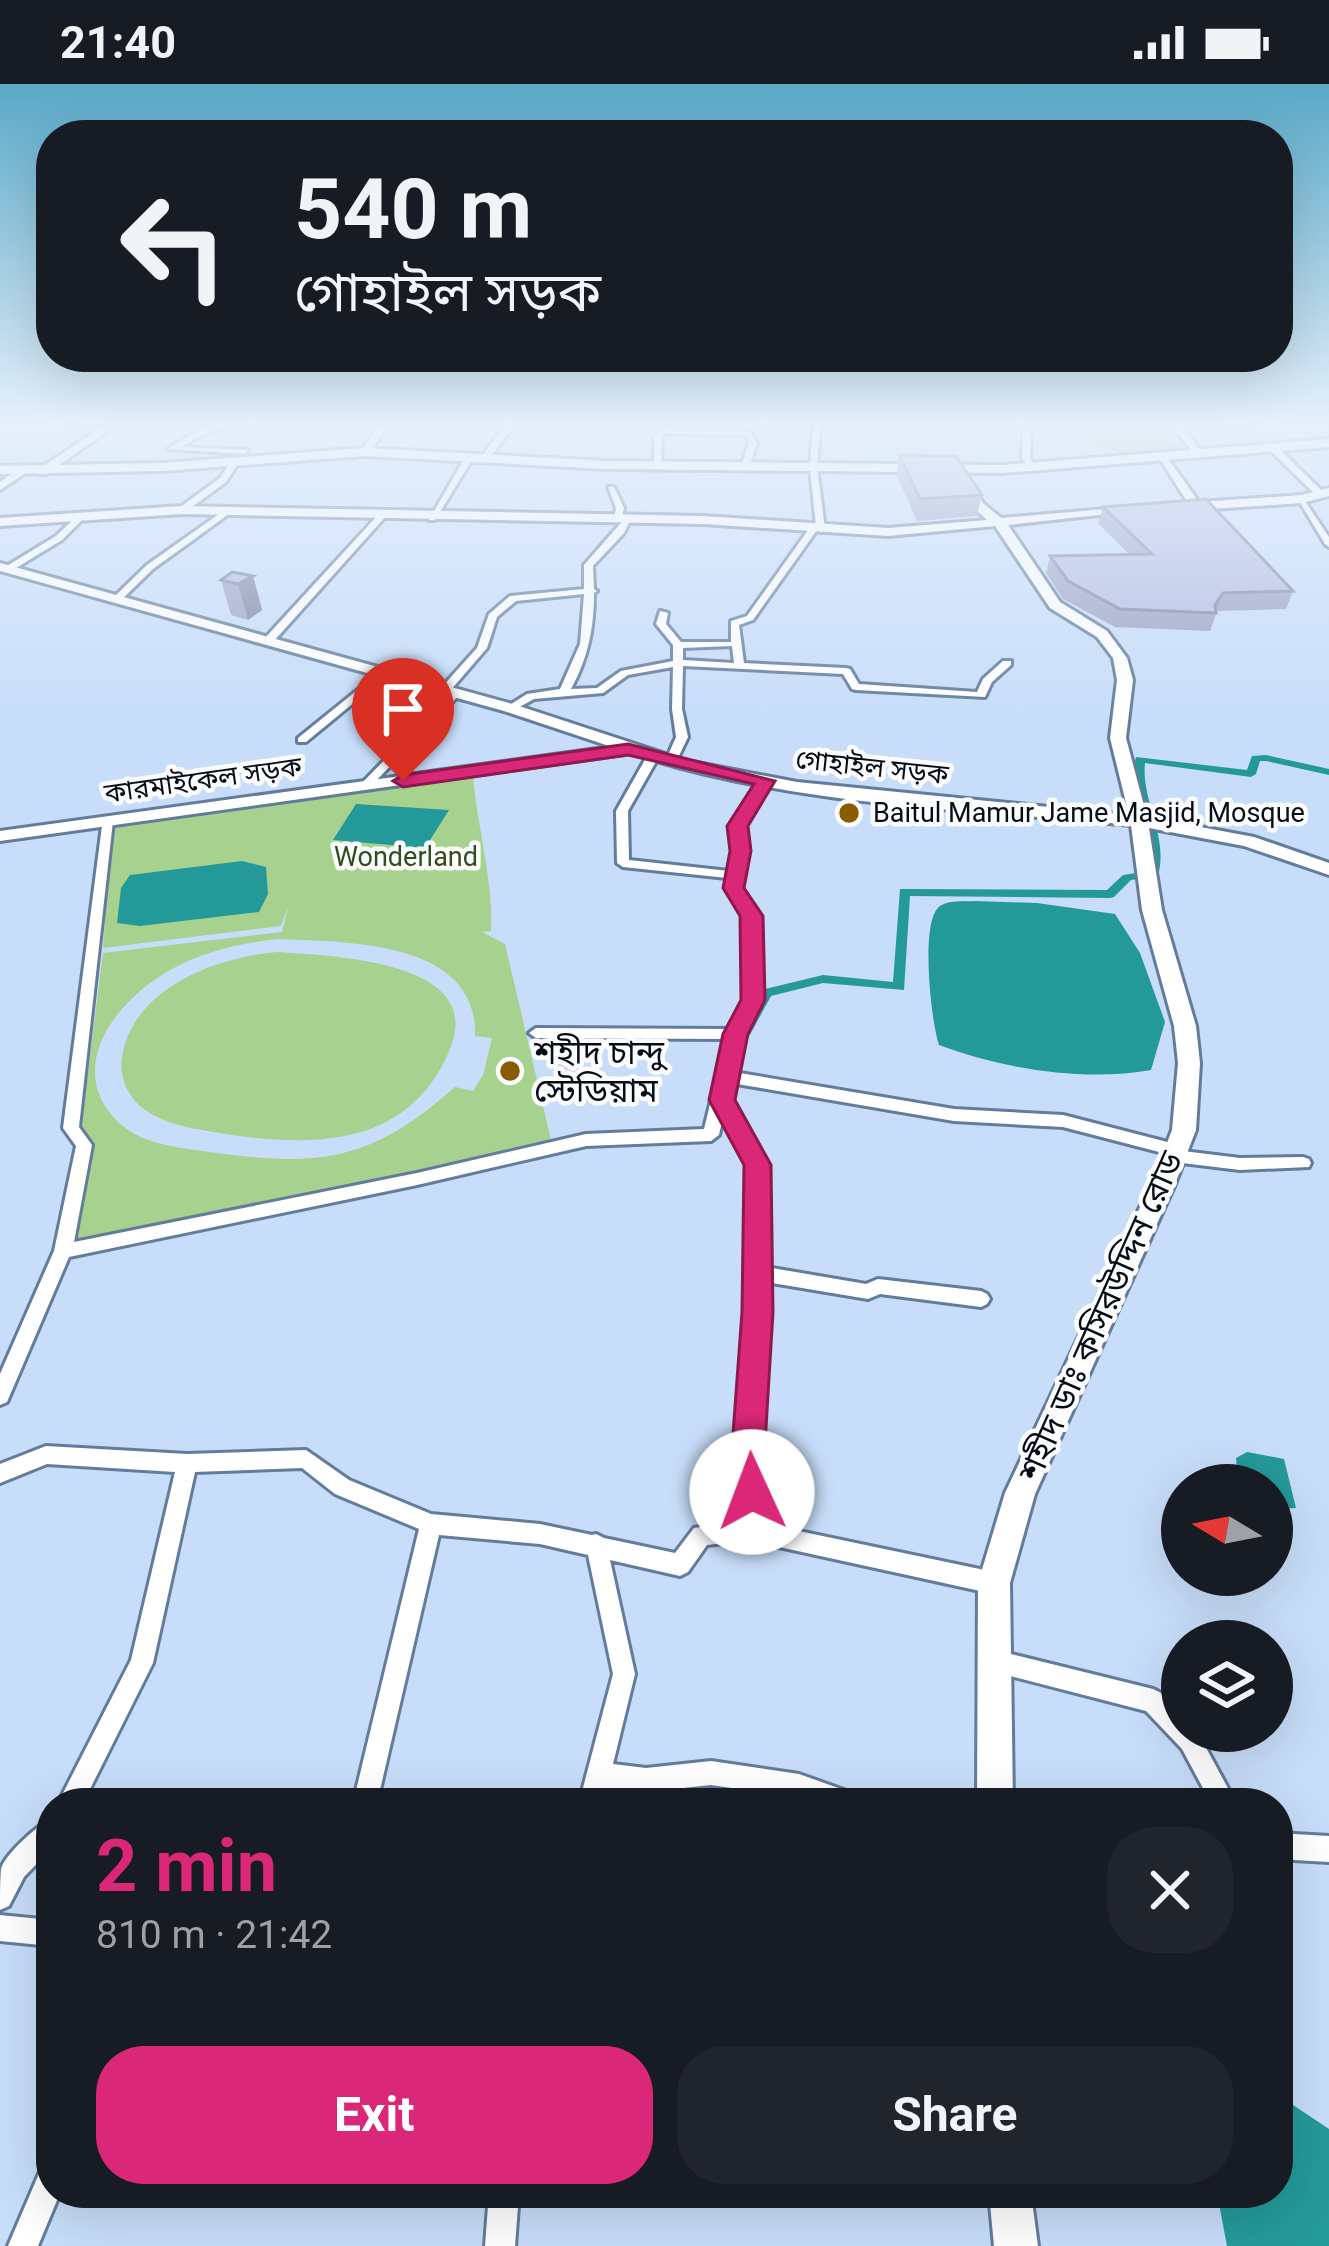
<!DOCTYPE html>
<meta charset="utf-8">
<style>
body{margin:0;font-family:Roboto,"Noto Sans Bengali",sans-serif;background:#20242c;color:#f1f3f6;height:100vh;display:flex;flex-direction:column;font-size:45px;white-space:nowrap}
*{box-sizing:border-box;margin:0}
p{font-size:39px;color:#9ea1a6}
.icon{flex:none;width:66px;height:66px;fill:none;stroke:currentColor;stroke-width:2;stroke-linecap:round;stroke-linejoin:round}
.map{position:relative;flex:1;overflow:hidden}
.panel{position:absolute;left:36px;top:1704px;width:1257px;height:420px;display:flex;flex-direction:column;background:#171b24;border-radius:48px;box-shadow:0 12px 48px #0002}
.panel>*{flex:none}
.banner{position:absolute;left:36px;top:36px;width:1257px;height:252px;border-radius:48px;box-shadow:0 12px 48px #0002;background:#171b24;color:#f1f3f6;overflow:hidden}
.needle{width:78px;rotate:280deg}
.fabs{position:absolute;left:1161px;top:1380px;display:grid;gap:24px}
.fabs a{display:grid;place-items:center;width:132px;height:132px;border-radius:50%;background:#171b24;box-shadow:0 12px 48px #0002;font-size:60px}
.pin{position:absolute;display:grid;place-items:center;width:102px;height:102px;color:#fff;margin:-123px -51px;border-radius:50% 50% 50% 0;rotate:-45deg;box-shadow:0 0 12px #0007}
.pin .icon{rotate:45deg}
.me{position:absolute;width:132px;margin:-66px;rotate:358deg;stroke-linejoin:round;filter:drop-shadow(0 0 9px #0008)}
.turn{display:flex;align-items:center;gap:42px;height:252px;padding:0 60px;font-size:54px}
.turn .icon{width:156px;height:156px;stroke-width:2.5}
.turn b{display:block;font-size:84px;line-height:102px}
.round{display:grid;place-items:center;flex:none;width:126px;height:126px;border-radius:48px;background:#20242c}
.summary{display:flex;align-items:center;justify-content:space-between;height:204px;padding:0 60px}
h1{font-size:72px;font-weight:700;line-height:90px;color:#db2777}
.action{display:flex;gap:24px;margin-top:auto;padding:24px 60px}
.action a{flex:1;height:138px;border-radius:48px;background:#db2777;color:#fff;font-size:48px;font-weight:700;line-height:138px;text-align:center}
.action a+a{background:#20242c;color:#f1f3f6}
.status{display:flex;justify-content:space-between;align-items:center;height:84px;padding:0 60px;background:#171b24;direction:ltr}
.status svg{height:33px;fill:currentColor}
.map>svg:first-child{display:block}
</style>
<div class="status"><b>21:40</b><svg viewBox="0 0 49 12"><path d="M0 12V9h3v3zM5 12V6h3v6zM10 12V3h3v9zM15 12V0h3v12zM26 1h20v11H26zM47 4h2v5h-2z"/></svg></div>
<div class="map">
<svg width="1329" height="2162" viewBox="0 0 1329 2162">
<rect width="100%" height="100%" fill="#c7ddf9"/>
<path fill="#a6d18e" fill-rule="evenodd" d="M1080 337H1153L1179 366 1121 372 1107 362 1094 361 1089 350 1071 349 1067 340Z
M473 692C477 742 494 800 491 847L482 848 505 860 552 1060 69 1163 90 1059 81 1044 103 869 282 848 289 820 281 842 103 864 112 739ZM277 855C347 858 478 856 475 952L492 954 483 991 473 1007 455 1003C367 1081 316 1083 202 1067 173 1063 140 1059 118 1038 62 983 119 913 172 885 205 867 241 859 277 855Z
M278 868C327 872 484 875 451 962 413 1062 316 1064 226 1050 197 1045 164 1042 140 1022 126 1009 119 991 122 973 133 904 216 873 278 868Z"/>
<path fill="#249999" d="M356 720 449 726 425 764 333 756Z
M242 777 266 783 268 810 259 828 140 842 117 839 121 804 130 791Z
M974 817 1037 819 1115 830 1140 869 1165 938 1151 986C1084 998 1003 985 939 961 931 937 921 845 937 825 945 815 962 818 974 817Z
M1247 1368 1284 1375 1296 1424 1279 1425 1278 1435 1272 1434V1401H1238L1236 1374Z
M1278 2011 1329 2045V2162H1227L1217 2109H1278Z"/>
<g fill="none" stroke-linecap="round" stroke-linejoin="round">
<path fill="#249999" fill-rule="evenodd" d="M1266 671 1329 685V691L1266 677H1260L1256 690 1251 693 1145 679C1141 718 1169 752 1158 792L1131 796 1114 813 1110 814 910 812 904 906 823 899 771 912 745 960H735L733 957 761 906 823 891 893 898 900 805 1107 806 1123 791 1149 787C1154 745 1126 710 1136 673L1247 686 1252 672Z"/>
<g stroke="#647c9b" stroke-width="6">
<path id="street" d="M223 337 270 342 266 344C227 341 214 343 181 363L248 366 245 370 168 365 205 342Z
M813 337H821L817 383 825 445 821 448 817 446 753 536 739 541 744 579 846 584 850 585 859 600 977 608 983 595 1003 577H1011V581L992 598 985 613 856 606 852 605 843 590 683 582 682 625 688 653 675 680H667L665 678 676 653 672 625 673 583 628 591 603 609 534 615 514 626 505 624 527 610 560 605 580 560 584 510 516 517 497 533 487 564 449 608H441V604L477 564 489 530 510 512 584 505V481L627 432 631 435 624 449 593 482 594 505 597 507 594 509C594 545 588 574 571 605L597 604 621 587 673 577V561L656 540 660 527 668 529 666 540 681 558H731V537L747 532 811 442H816L810 385ZM732 562 734 579 683 576V564Z
M1023 337H1031L1030 374 1035 384 1031 386 1022 374Z
M665 345 750 348 757 359 750 380 746 382 742 380 749 359 747 352 666 349 662 352 661 378 654 380V351Z
M1268 360H1274L1322 407V411H1316L1268 364Z
M466 372 473 374 435 436H429Z
M232 376 239 378 226 398 185 428H179V424L220 394Z
M608 403H614L624 424 621 437 614 435 616 424Z
M1302 413 1329 453V463L1325 460 1298 415Z
M226 425 233 427 153 485 121 516H115V512L147 481Z
M79 430 86 432 62 456 11 487H5V483L56 452Z
M379 430 386 432 273 558H265V554Z
M381 587 390 589 306 658H298V654Z
M452 607 461 609 369 704H361V700Z
M652 671 658 674 628 727 629 776 729 787 735 767 732 742 761 695 771 697 744 742 747 767 739 793 740 804 759 832 760 917 742 950 734 988 954 1025 1063 1031 1175 1060 1181 1062 1183 1067 1240 1074 1303 1073 1309 1075 1311 1079 1309 1083 1240 1086 1174 1078 1168 1076 1167 1070 1063 1043 954 1037 731 999 728 1012 765 1081 766 1183 866 1200 878 1195 981 1207 987 1210 990 1215 987 1220 981 1223 880 1210 868 1215 766 1198 758 1377 765 1433 775 1442 994 1488 1002 1491 1005 1499 1002 1507 994 1510 770 1461 759 1455 707 1461 688 1488 680 1492 610 1476 635 1590 613 1680 646 1684 711 1677 799 1690 855 1710 858 1719H812L799 1714 711 1701 646 1708 607 1704 603 1719H579L613 1590 588 1471 540 1460 439 1451 377 1719H353L419 1445 335 1410 302 1384 195 1388 153 1579 83 1719H58L131 1576 175 1388 47 1380 0 1399V1380L46 1362 187 1370 306 1366 349 1396 431 1430 540 1440 592 1451 596 1450 604 1454 675 1469 694 1444 744 1436 738 1377 748 1228 749 1081 723 1033 719 1051 711 1057 586 1062 417 1101 69 1173 7 1318 0 1321V1290L54 1167 76 1062 63 1044 103 734H111L113 737 79 1043 92 1061 74 1158 417 1089 586 1050 704 1045 726 955 536 954 529 949 536 944 730 945 746 917 745 832 726 804 727 794 623 783 617 779 616 727 646 674Z
M995 1566 1153 1605 1161 1609 1182 1631V1647L1198 1649 1236 1719H1211L1182 1665 1146 1627 995 1588 987 1585 984 1577 987 1569Z
M51 1735V1765L24 1793 9 1822 0 1826C0 1813 0 1797 1 1785 5 1770 38 1741 51 1735Z
M1278 1745 1294 1750 1329 1752V1778L1294 1776 1278 1769Z
M0 1831 51 1836V1862L0 1857Z
M51 2080V2109H60L38 2162H8L41 2085Z
M489 2109H519L515 2162H485Z"/>
</g>
<g stroke="#647c9b" stroke-width="6">
<path id="secondary" d="M110 337H122L46 390H38V386Z
M381 337H392L368 370H360Z
M507 337H518L487 377H479Z
M1168 337H1179L1204 372H1196Z
M1158 372H1166L1199 418 1302 411 1329 404V412L1302 419 1182 427 1178 420 1188 419Z
M17 386 27 388 0 406V398Z
M964 391 983 419 1001 434 1129 423 1135 427 1008 441 1060 518 1107 547 1127 574 1133 596 1126 654 1147 733 1254 753 1329 779V791L1244 762 1149 744 1162 826 1196 942 1200 979 1196 1046 1175 1100 1035 1410 1010 1499 1013 1719H977L978 1499 1005 1409 1151 1100 1172 1046 1178 979 1174 942 1142 826 1131 741C965 725 791 722 631 669L0 757V747L612 663 504 627 0 487V479L516 621 687 677 797 698 1129 731 1110 654 1117 596 1113 574 1097 553 1050 524 995 442 888 452 703 440 182 430 0 442V434L182 422 703 432 888 444 987 436 974 424 958 394Z
M989 2109H1031L1038 2162H994Z"/>
</g>
<g stroke="#647c9b" stroke-width="6">
<path id="highway" d="M1329 355V363L1003 389 606 385 364 372 162 387 0 390V382L162 379 364 364 606 377 1003 381Z"/>
</g>
<use href="#street" fill="#fff" fill-rule="evenodd"/>
<use href="#secondary" fill="#fff" fill-rule="evenodd"/>
<use href="#highway" fill="#fff" fill-rule="evenodd"/>
</g>
<path fill="#99a1c2" d="M66 337H101L88 347 68 345Z
M899 371 982 411 977 432 917 437 897 392Z
M1103 423 1293 507 1286 525 1217 527 1210 547 1115 543 1063 515 1046 489 1050 472 1130 471 1098 439Z
M253 492 262 526 248 536 231 531 221 496Z"/>
<path fill="#7d839e" d="M85 337H101L88 347Z
M253 492 262 526 248 536 238 500Z"/>
<path fill="#b2bbe2" stroke="#7d839e" stroke-width="3" d="M899 371 956 372 982 411 920 415Z
M1206 415 1293 507 1223 509 1215 521 1216 529 1120 525 1068 497 1050 472 1152 470 1103 423Z
M232 488 253 492 238 500 221 496Z"/>
<linearGradient id="sky" x2="0" y2="1"><stop stop-color="#59a9c8"/><stop offset="0.53" stop-color="#e6f0fc"/><stop offset="1" stop-color="#e6f0fc" stop-opacity="0"/></linearGradient>
<rect width="1329" height="640" fill="url(#sky)"/>
<path fill="#db2777" stroke="#8e194d" stroke-width="3" d="M628 660 775 697 748 742 751 767 744 804 763 832 765 916 748 950 735 1016 771 1081 773 1228 764 1377 769 1408 764 1419 752 1424 739 1419 731 1377 742 1228 744 1081 709 1016 723 950 741 916 740 832 723 804 730 767 727 742 754 700 628 671 403 703 393 697 403 691Z"/>
<g fill="#8a5c00" stroke="#fcfcfc" stroke-width="4.5">
<circle cx="849" cy="729" r="12"/>
<circle cx="510" cy="987" r="12"/>
</g>
<g text-anchor="middle" stroke-width="9" stroke-linejoin="round" paint-order="stroke">
<g font-size="27" fill="#050d18" stroke="#fcfcfc">
<text transform="translate(872 683) rotate(6)" y="9">গোহাইল সড়ক</text>
<text transform="translate(203 696) rotate(-8)" y="9">কারমাইকেল সড়ক</text>
</g>
<g font-size="27" fill="#050d18" stroke="#fcfcfc" text-anchor="start">
<text x="873" y="738">Baitul Mamur Jame Masjid, Mosque</text>
</g>
<g font-size="27" fill="#314c20" stroke="#fcfcfc">
<text x="406" y="782">Wonderland</text>
</g>
<g font-size="33" fill="#050d18" stroke="#fcfcfc" text-anchor="start">
<text x="534" y="980">শহীদ চান্দু<tspan x="534" dy="38">স্টেডিয়াম</tspan></text>
</g>
<g font-size="33" fill="#050d18" stroke="#fcfcfc">
<text transform="translate(1100 1232) rotate(-66)" y="12">শহীদ ডাঃ কসিরউদ্দিন রোড</text>
</g>
</g>
</svg>
<div class="fabs">
<a><svg class="needle" viewBox="-14 -14 28 28"><path d="M0-13l5 13h-10z" fill="#e53935"/><path d="M0 13l5-13h-10z" fill="#9ea1a6"/></svg></a>
<a><svg class="icon" aria-label="layers" viewBox="0 0 24 24"><path d="M12 4l9 5-9 5-9-5zM3 14l9 5 9-5"/></svg></a>
</div>
<div class="pin" style="left:403px;top:697px;background:#d93025"><svg class="icon" aria-label="arrive" viewBox="0 0 24 24"><path d="M6 21V4h12l-3 4 3 4H6"/></svg></div>
<svg class="me" style="left:752px;top:1408px" viewBox="-20 -20 40 40"><circle r="19" fill="#fff"/><path d="M0-13L10 11 0 6-10 11z" fill="#db2777"/></svg>
<div class="banner">
<div class="turn"><svg class="icon" aria-label="left" viewBox="0 0 24 24"><path d="M17 20v-9H6M10 6l-5 5 5 5"/></svg><div><b>540 m</b>গোহাইল সড়ক</div></div>
</div>
<section class="panel">
<div class="summary"><div><h1>2 min</h1><p>810 m · 21:42</p></div><a class="round"><svg class="icon" aria-label="close" viewBox="0 0 24 24"><path d="M6 6l12 12M18 6L6 18"/></svg></a></div>
<div class="action"><a>Exit</a><a>Share</a></div>
</section>
</div>
